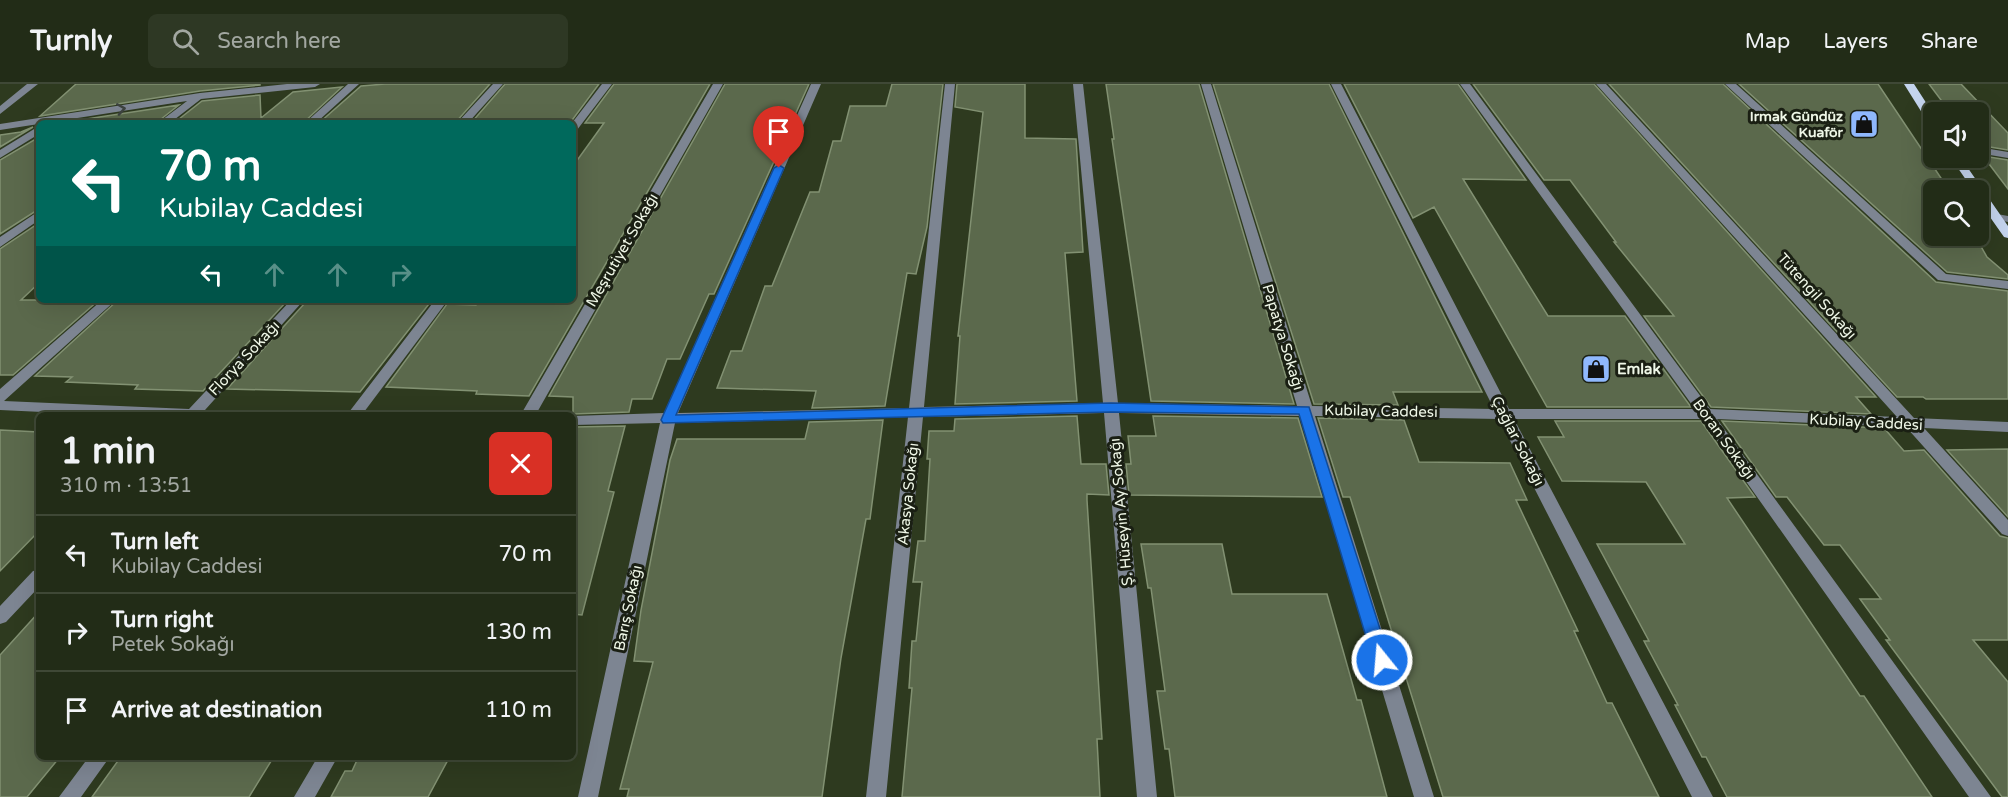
<!DOCTYPE html>
<meta charset="utf-8">
<style>
body{margin:0;font-family:"Varela Round",sans-serif;background:#2e3824;color:#f1f3f6;height:100vh;display:flex;flex-direction:column;font-size:22px;white-space:nowrap}
*{box-sizing:border-box;margin:0}
p{font-size:20px;color:#a2a7a1}
.icon{flex:none;width:33px;height:33px;fill:none;stroke:currentColor;stroke-width:2;stroke-linecap:round;stroke-linejoin:round}
.map{position:relative;flex:1;overflow:hidden}
.sheet{position:absolute;left:36px;top:328px;width:540px;height:348px;display:flex;flex-direction:column;background:#222c17;border-radius:9px;box-shadow:0 6px 24px #0002,0 0 0 2px #3f4836}
.sheet>*{flex:none}
.guide{position:absolute;left:36px;top:36px;width:540px;height:183px;border-radius:9px;box-shadow:0 6px 24px #0002,0 0 0 2px #3f4836;background:#00695c;color:#fff;overflow:hidden}
.tools{position:absolute;left:1923px;top:18px;display:grid;gap:12px}
.tools a{display:grid;place-items:center;width:66px;height:66px;border-radius:9px;background:#222c17;box-shadow:0 6px 24px #0002,0 0 0 2px #3f4836;font-size:30px}
.pin{position:absolute;display:grid;place-items:center;width:51px;height:51px;color:#fff;margin:-62px -26px;border-radius:50% 50% 50% 0;rotate:-45deg;box-shadow:0 0 6px #0007}
.pin .icon{rotate:45deg}
.me{position:absolute;width:66px;margin:-33px;rotate:343deg;stroke-linejoin:round;filter:drop-shadow(0 0 4px #0008)}
.turn{display:flex;align-items:center;gap:21px;height:126px;padding:0 24px;font-size:27px}
.turn .icon{width:78px;height:78px;stroke-width:2.5}
.turn b{display:block;font-size:42px;line-height:51px}
.lanes{display:flex;align-items:center;height:57px;padding:0 24px;background:#0003;justify-content:center;gap:30px;direction:ltr}
.lanes .off{opacity:.35}
.round{display:grid;place-items:center;flex:none;width:63px;height:63px;border-radius:9px;background:#2e3824}
.summary{display:flex;align-items:center;justify-content:space-between;height:102px;padding:0 24px}
h1{font-size:36px;font-weight:700;line-height:45px}
ul{padding:0;list-style:none}
li{display:flex;align-items:center;gap:18px;height:78px;padding:0 24px;border-top:2px solid #3f4836}
li div{flex:1}
li b{display:block;font-size:22px}
li em{font-style:normal}
header{display:flex;align-items:center;gap:36px;box-sizing:border-box;height:84px;padding:0 30px;background:#222c17;border-bottom:2px solid #3f4836}
header strong{font-size:28px}
nav{display:flex;gap:33px;margin-inline-start:auto;font-size:21px}
.search{width:420px;height:54px;background:#2e3824;display:flex;align-items:center;gap:15px;box-sizing:border-box;padding:0 21px;border-radius:9px;color:#a2a7a1;font-size:22px}
.map>svg:first-child{display:block}
</style>
<header>
<strong>Turnly</strong>
<div class="search"><svg class="icon" aria-label="search" viewBox="0 0 24 24"><circle cx="10" cy="10" r="6"/><path d="M15 15l6 6"/></svg>Search here</div>
<nav><a>Map</a><a>Layers</a><a>Share</a></nav>
</header>
<div class="map">
<svg width="2008" height="713" viewBox="0 0 2008 713">
<rect width="100%" height="100%" fill="#2e3a1f"/>
<path fill="#5b694c" stroke="#829172" stroke-width="1.5" d="M76 0H260V1L200 7 40 32Z
M385 0H490L455 39H319L361 2Z
M505 0H599L570 39H471Z
M614 0H710L529 312 476 310 477 307 386 303 447 220 476 221 479 216H573V82L604 39H585Z
M725 0H809L714 210H709L680 275H667L652 315H632L629 328 573 330V313L549 312Z
M892 0H943L927 143 916 190 907 189 885 322 812 324 816 307 717 304 731 267H742L765 202H772L810 108H819L833 57H841L850 22H886Z
M957 0H1025V54L1076 55 1083 168 1065 169 1077 317 955 320 960 252H958L983 28 955 23Z
M1106 0H1199L1294 320 1151 317 1112 55H1114Z
M1213 0H1329L1482 308H1393L1398 321 1314 320Z
M1344 0H1458L1526 96 1463 95 1548 232H1625L1691 323H1547L1434 123 1413 134Z
M1473 0H1594L1876 313H1856L1871 330 1711 323 1644 232H1674L1614 158H1616L1570 96H1544Z
M1609 0H1723L1936 198 2008 207V315H1926L1923 313H1897Z
M1739 0H1878L1949 106H1934V152H1975L1987 173 2008 191V195L1947 188Z
M1929 0H1961L2008 49V66L1978 61V28H1950Z
M342 3 303 39H174L202 17 260 11 261 34 293 8Z
M179 21 156 39H60Z
M33 43 0 63V51L21 48Z
M39 53V125L0 150V76Z
M1983 72 2008 76V105Z
M39 139V199L21 216H99L13 291H0V165Z
M118 216H288L203 307 135 305 138 301 66 298 72 293 35 292Z
M305 219H376L429 220 360 308 227 305Z
M1077 332 1081 380H1106L1109 411 1087 410V416L1102 655H1097L1100 713H902L912 604H909L912 557H916L922 498H913L918 457H925L930 375H927L929 347H954L955 335Z
M1153 332 1298 334 1322 413 1129 411 1126 380H1131L1128 352H1156Z
M1318 334 1404 336 1419 378 1510 379 1527 416H1516L1578 547H1574L1607 619H1612L1659 713H1443L1350 413H1343Z
M883 336 870 435H866L841 574 822 713H627L629 705H620L653 578 634 577 641 526 670 376 677 355H805L809 338Z
M1555 337H1701L1755 413 1727 414 1860 612H1864L1932 713H1727L1706 673H1702L1675 621H1678L1644 557H1649L1597 460H1685L1646 398 1562 397 1538 353H1564Z
M1722 337 1884 344 1904 367 1924 366 2000 452 2008 454V556H1973L2008 598V713H2002L1886 556H1890L1860 515H1881L1840 461H1824L1787 413H1776Z
M625 342 608 407 614 408 582 531 573 530V343Z
M0 346 39 348V447L0 487Z
M2008 365V433L1947 366Z
M1141 460H1222L1232 510H1327L1357 616H1361L1387 713H1175L1169 665H1165L1157 607H1165L1151 504H1148Z
M39 528V674H59L27 713H0V571Z
M120 674H273L249 713H92Z
M358 674H449L428 713H331L345 687H352Z"/>
<g fill="none" stroke-linecap="round" stroke-linejoin="round">
<path fill="#7d8592" fill-rule="evenodd" d="M27 0H38L0 30V22Z
M287 0H320L315 3 201 15 170 39H158L187 17 0 46V40L200 9Z
M348 0H359L316 39H305Z
M493 0H503L468 39H457Z
M602 0H612L577 46 573 47 572 39Z
M713 0H723L535 332H520Z
M811 0H821L678 329 909 324 945 0H955L924 323 1103 319 1073 0H1083L1118 319 1297 322 1201 0H1211L1312 322 1494 325 1331 0H1341L1509 325H1695L1460 0H1470L1710 325 1897 333 1596 0H1606L1914 334 2008 338V348L1924 344 2008 436V452L2002 450 1906 343 1717 335 1991 713H1969L1702 335H1514L1713 713H1692L1499 335 1315 332 1434 713H1414L1300 332 1119 329 1157 713H1137L1104 329 923 333 886 713H866L908 333 675 339 598 713H578L660 339 573 341 572 332 664 329Z
M1725 0H1736L1946 190 2008 197V205L1938 196Z
M39 42V50L0 74V66Z
M1978 63 2008 68V74L1978 69Z
M39 127V136L0 163V153Z
M1997 130 2008 132V138L1993 135 1991 133Z
M102 216H116L4 317 189 325 291 216H304L205 326 241 327 248 332H127L0 326V305Z
M435 216H448L361 332H346Z
M39 486V503L6 538 0 540V522L33 487Z
M88 674H109L81 713H59Z
M317 674H337L315 713H294Z"/>
<path fill="#c4d4ee" fill-rule="evenodd" d="M1904 0H1914L1934 31V43L1929 40Z
M1951 74H1961L2008 142V154L2004 153 1978 116V106H1973Z"/>
</g>
<defs><path id="oneway-chevron" d="M-2-3.5L2.5 0L-2 3.5" fill="none" stroke-width="1.6" stroke-linecap="round" stroke-linejoin="round" transform="scale(1.5)"/></defs>
<use stroke="#3d433f" href="#oneway-chevron" transform="translate(121 25) rotate(-9)"/>
<path fill="#1a73e8" stroke="#114b97" stroke-width="1.5" d="M779 81 784 84 676 331 1111 319 1309 323 1390 576 1387 581 1382 583 1376 581 1373 576 1299 330 1111 328 663 339 661 336 774 84Z"/>
<defs>
<g id="shop-square" transform="scale(1.5)"><rect x="-9" y="-9" width="18" height="18" rx="4" fill="#8fb8fd" stroke="#1a1f13"/><path d="M-5-2.5h2.3a2.7 3.5 0 0 1 5.4 0H5L5.5 6h-11ZM-1.5-2.5h3a1.5 2.3 0 0 0-3 0Z" fill="#111"/></g>
</defs>
<g fill-rule="evenodd">
<use href="#shop-square" x="1864" y="40"/>
<use href="#shop-square" x="1596" y="285"/>
</g>
<g text-anchor="middle" stroke-width="6" stroke-linejoin="round" paint-order="stroke">
<g font-size="14" font-weight="bold" fill="#eff7e7" stroke="#1a1f13" text-anchor="end">
<text x="1843" y="37">Irmak Gündüz<tspan x="1843" dy="16">Kuaför</tspan></text>
</g>
<g font-size="15" fill="#eff7e7" stroke="#1a1f13">
<text transform="translate(622 166) rotate(-60)" y="5">Meşrutiyet Sokağı</text>
<text transform="translate(1817 212) rotate(48)" y="5">Tütengil Sokağı</text>
<text transform="translate(1283 253) rotate(73)" y="5">Papatya Sokağı</text>
<text transform="translate(244 274) rotate(-47)" y="5">Florya Sokağı</text>
<text transform="translate(1381 327) rotate(1)" y="5">Kubilay Caddesi</text>
<text transform="translate(1866 338) rotate(3)" y="5">Kubilay Caddesi</text>
<text transform="translate(1724 355) rotate(54)" y="5">Boran Sokağı</text>
<text transform="translate(1518 357) rotate(63)" y="5">Çağlar Sokağı</text>
<text transform="translate(908 410) rotate(-84)" y="5">Akasya Sokağı</text>
<text transform="translate(1121 428) rotate(-95)" y="5">Ş. Hüseyin Ay Sokağı</text>
<text transform="translate(628 524) rotate(-78)" y="5">Barış Sokağı</text>
</g>
<g font-size="15" font-weight="bold" fill="#eff7e7" stroke="#1a1f13" text-anchor="start">
<text x="1617" y="290">Emlak</text>
</g>
</g>
</svg>
<div class="tools">
<a><svg class="icon" aria-label="sound" viewBox="0 0 24 24"><path d="M4 9h4l5-4v14l-5-4H4zM17 9q2 3 0 6"/></svg></a>
<a><svg class="icon" aria-label="search" viewBox="0 0 24 24"><circle cx="10" cy="10" r="6"/><path d="M15 15l6 6"/></svg></a>
</div>
<div class="pin" style="left:779px;top:84px;background:#d93025"><svg class="icon" aria-label="arrive" viewBox="0 0 24 24"><path d="M6 21V4h12l-3 4 3 4H6"/></svg></div>
<svg class="me" style="left:1382px;top:576px" viewBox="-20 -20 40 40"><circle r="17" fill="#1a73e8" stroke="#fff" stroke-width="3"/><path d="M0-11L8 9 0 5-8 9z" fill="#fff"/></svg>
<div class="guide">
<div class="turn"><svg class="icon" aria-label="left" viewBox="0 0 24 24"><path d="M17 20v-9H6M10 6l-5 5 5 5"/></svg><div><b>70 m</b>Kubilay Caddesi</div></div>
<div class="lanes"><svg class="icon" aria-label="left" viewBox="0 0 24 24"><path d="M17 20v-9H6M10 6l-5 5 5 5"/></svg><svg class="icon off" aria-label="ahead" viewBox="0 0 24 24"><path d="M12 20V5M6 11l6-6 6 6"/></svg><svg class="icon off" aria-label="ahead" viewBox="0 0 24 24"><path d="M12 20V5M6 11l6-6 6 6"/></svg><svg class="icon off" aria-label="right" viewBox="0 0 24 24"><path d="M7 20v-9h11M14 6l5 5-5 5"/></svg></div>
</div>
<section class="sheet">
<div class="summary"><div><h1>1 min</h1><p>310 m · 13:51</p></div><a class="round" style="background:#d93025;color:#fff"><svg class="icon" aria-label="close" viewBox="0 0 24 24"><path d="M6 6l12 12M18 6L6 18"/></svg></a></div>
<ul>
<li><svg class="icon" aria-label="left" viewBox="0 0 24 24"><path d="M17 20v-9H6M10 6l-5 5 5 5"/></svg><div><b>Turn left</b><p>Kubilay Caddesi</p></div><em>70 m</em></li>
<li><svg class="icon" aria-label="right" viewBox="0 0 24 24"><path d="M7 20v-9h11M14 6l5 5-5 5"/></svg><div><b>Turn right</b><p>Petek Sokağı</p></div><em>130 m</em></li>
<li><svg class="icon" aria-label="arrive" viewBox="0 0 24 24"><path d="M6 21V4h12l-3 4 3 4H6"/></svg><div><b>Arrive at destination</b></div><em>110 m</em></li>
</ul>
</section>
</div>
